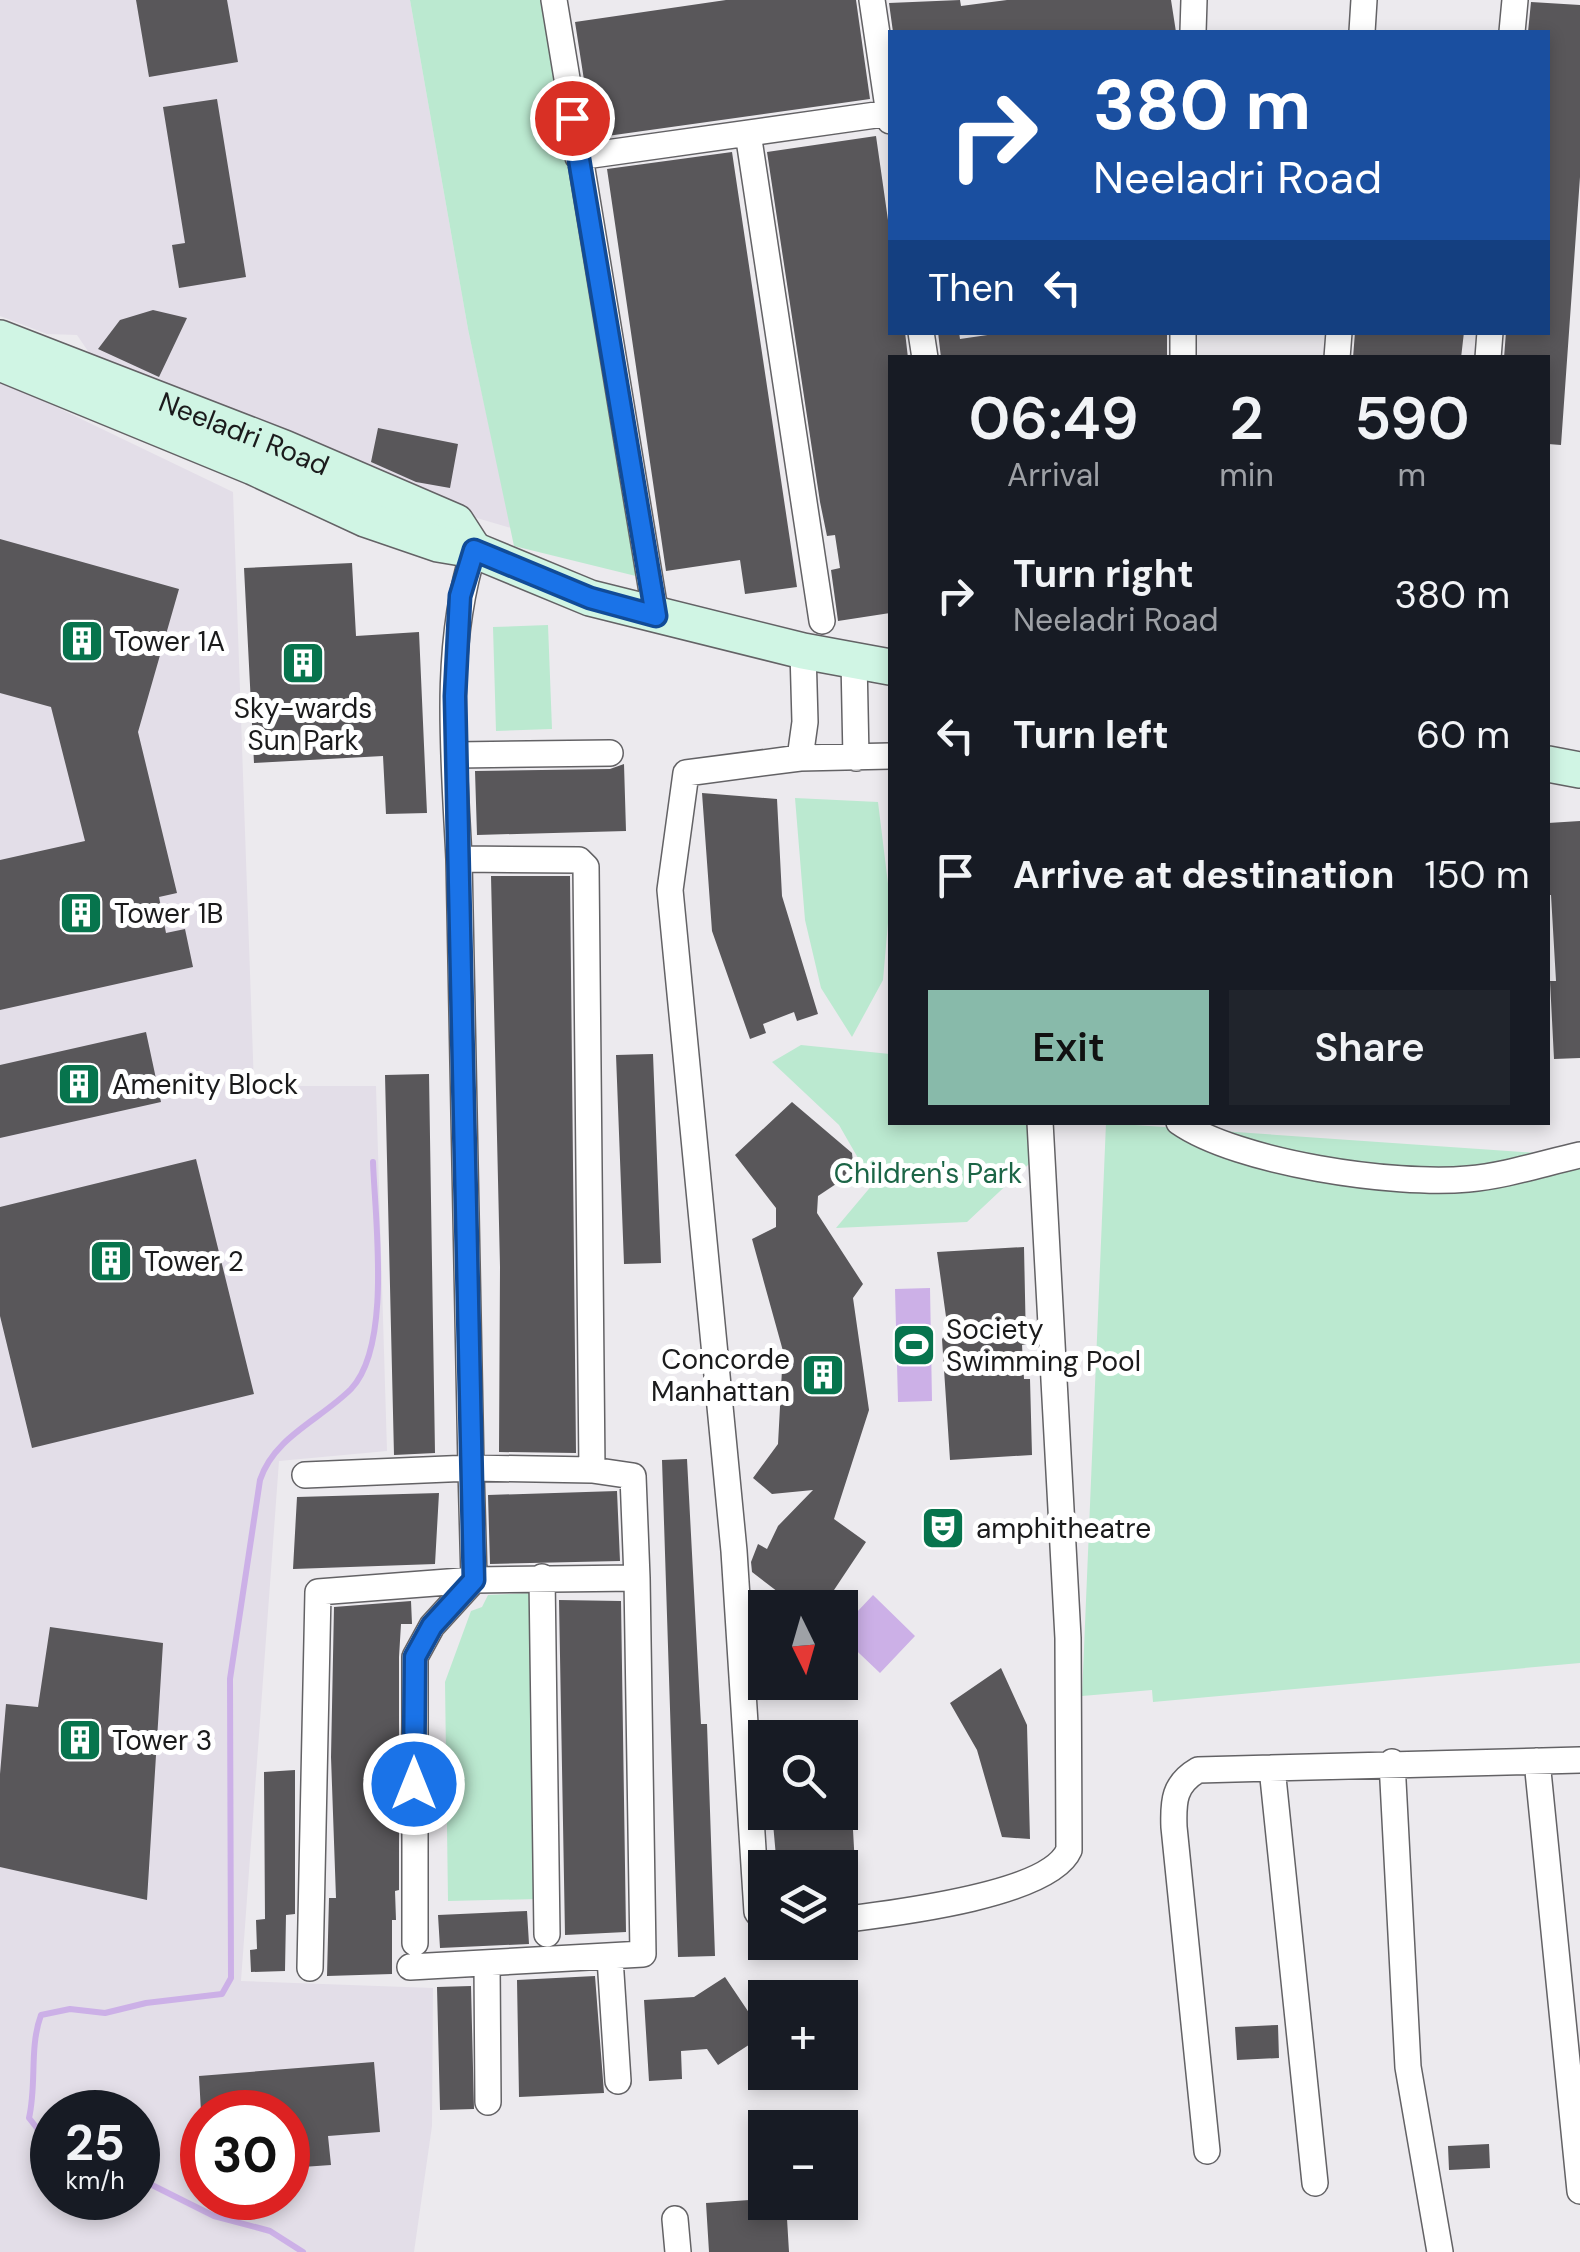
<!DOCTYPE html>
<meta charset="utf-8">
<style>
body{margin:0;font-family:"DM Sans",sans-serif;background:#20242c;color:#f1f3f6;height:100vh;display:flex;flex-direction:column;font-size:38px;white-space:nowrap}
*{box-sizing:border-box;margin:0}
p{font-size:32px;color:#9ea1a6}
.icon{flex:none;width:55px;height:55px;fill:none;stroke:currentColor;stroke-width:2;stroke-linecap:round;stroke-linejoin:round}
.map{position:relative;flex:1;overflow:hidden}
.panel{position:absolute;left:888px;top:355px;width:662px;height:770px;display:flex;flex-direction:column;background:#171b24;border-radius:0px;box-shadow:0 5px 15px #0003}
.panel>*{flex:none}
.top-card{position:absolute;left:888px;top:30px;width:662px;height:305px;border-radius:0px;box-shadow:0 5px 15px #0003;background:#1a4fa0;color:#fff;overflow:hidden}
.needle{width:65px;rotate:175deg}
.fabs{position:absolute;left:748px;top:1590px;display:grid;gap:20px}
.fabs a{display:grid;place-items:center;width:110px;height:110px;border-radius:0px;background:#171b24;box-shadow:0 5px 15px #0003;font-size:50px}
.speed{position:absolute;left:30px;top:2090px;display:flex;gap:20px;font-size:50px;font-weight:700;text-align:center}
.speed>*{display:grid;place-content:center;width:130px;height:130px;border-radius:50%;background:#171b24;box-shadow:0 5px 15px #0003;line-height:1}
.speed small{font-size:25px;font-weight:400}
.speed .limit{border:15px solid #d22;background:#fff;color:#111}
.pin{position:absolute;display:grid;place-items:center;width:85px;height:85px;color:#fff;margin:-42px;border:5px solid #fff;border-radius:50%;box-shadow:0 2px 10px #0007}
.me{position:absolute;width:110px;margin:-55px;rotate:0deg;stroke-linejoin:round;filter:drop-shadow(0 0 8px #0008)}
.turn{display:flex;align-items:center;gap:35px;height:210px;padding:0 40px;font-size:45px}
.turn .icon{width:130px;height:130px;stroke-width:2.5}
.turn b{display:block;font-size:70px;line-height:85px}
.then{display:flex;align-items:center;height:95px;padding:0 40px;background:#0003;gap:20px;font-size:38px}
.eta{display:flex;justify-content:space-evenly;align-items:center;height:170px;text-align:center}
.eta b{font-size:60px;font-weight:600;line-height:70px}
.action{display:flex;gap:20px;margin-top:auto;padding:20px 40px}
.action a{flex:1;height:115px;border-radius:0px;background:#88baaa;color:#111;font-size:40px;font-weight:600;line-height:115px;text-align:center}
.action a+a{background:#20242c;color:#f1f3f6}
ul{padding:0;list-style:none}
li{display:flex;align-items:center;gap:30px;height:140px;padding:0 40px}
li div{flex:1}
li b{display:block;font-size:38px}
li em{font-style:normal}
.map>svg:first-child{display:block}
</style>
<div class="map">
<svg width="1580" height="2252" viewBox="0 0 1580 2252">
<rect width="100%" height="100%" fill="#eceaee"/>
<path fill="#e3dee8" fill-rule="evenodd" d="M0 0H410L468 329 511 528 453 511 92 357 77 335 47 334 0 316Z
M0 380 233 492 254 1086H376L387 1451 279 1461 241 1981 433 1988 432 2126 414 2252H0ZM52 2112H138V2198H52ZM202 2112H288V2198H202Z"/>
<path fill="#bbe9d0" d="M410 0H554L652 580 514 546 468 329Z
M548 625 552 729 496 731 493 627Z
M795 798 878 802 890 900 883 980 852 1037 821 988 805 920Z
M801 1045 890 1054V1122L1029 1123V1164L967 1222 836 1228 873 1184 839 1125 772 1062Z
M1106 1123 1580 1156V1663L1153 1702 1152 1690 1082 1696Z
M533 1593 538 1899 448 1901 445 1682 471 1611 482 1607 488 1595Z"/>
<path fill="#ccb0e7" d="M930 1288 932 1401 898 1402 895 1289Z
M873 1595 915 1636 880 1673 840 1635V1630Z"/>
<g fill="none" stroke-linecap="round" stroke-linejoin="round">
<path stroke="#ccb0e7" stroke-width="6" d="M52 2147 29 2118C37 2083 29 2048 41 2015L70 2009 105 2013 146 2003 222 1994 231 1978 230 1679 260 1480C274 1437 320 1420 351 1389 392 1346 375 1219 373 1162
M138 2178 214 2216 270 2231 303 2252"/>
</g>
<path fill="#59575a" d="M136 0H227L238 62 149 77Z
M726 0H856L870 99 593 138 575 22Z
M960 0 961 6 1007 0H1171L1176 32H893L889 3Z
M1531 2 1580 5V177L1561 445 1548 444V358H1504L1506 332H1548V32H1528Z
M217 99 246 277 179 288 172 245 185 243 163 107Z
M876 136 890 234V332H905L908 358H890V613L838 621 831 570 840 568 835 535 827 536 820 502 767 152Z
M732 152 797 587 745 594 740 560 666 571 607 169Z
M153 310 187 318 159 377 98 349 120 320Z
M938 332H959L960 339 1008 332H1167V358H941Z
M1355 332H1464L1461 358H1353Z
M378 428 458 444 450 488 416 482 371 462Z
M0 539 179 589 138 732 177 893 159 897 166 933 185 929 193 967 0 1010V860L85 841 51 707 0 693Z
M352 563 356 636 419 632 427 813 386 814 383 756 254 763 244 568Z
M624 764 626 831 477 835 475 771 610 769Z
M702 793 777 799 782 896 818 1014 797 1021 794 1012 763 1024 766 1033 750 1039 712 931Z
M1580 821V1058L1554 1059 1550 981H1556L1551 895H1548V823Z
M491 876H570L576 1453 499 1452 500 1267Z
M146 1032 161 1102 0 1138V1065Z
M653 1054 661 1263 624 1264 616 1055Z
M429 1074 435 1453 394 1455 385 1075Z
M792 1102 852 1153 854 1172 818 1196 817 1213 863 1284 853 1298 869 1410 834 1519 866 1542 822 1608H799L752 1572 751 1562 758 1544 767 1549 778 1526 813 1490 772 1494 753 1478 778 1444 783 1351 752 1239 776 1227V1208L735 1155Z
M196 1159 254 1394 32 1448 0 1316V1207Z
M1024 1247 1026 1344 1022 1345 1024 1379H1030L1032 1455 950 1460 942 1339 948 1331 937 1252Z
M687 1459 701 1724H707L715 1956 678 1957 662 1460Z
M617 1491 620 1561 490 1564 488 1495Z
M439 1493 435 1564 293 1569 297 1497Z
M559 1600 621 1601 626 1932 565 1935Z
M411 1601 412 1624H401L399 1657V1890L395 1891 396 1920H392V1974L327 1976 329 1898H336L331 1757 334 1607Z
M50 1627 163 1643 147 1900 0 1867V1774L6 1704 38 1707Z
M1001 1668 1027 1725 1030 1839 1002 1837 977 1750 950 1703Z
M840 1736 858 1738 851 1791 840 1790Z
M295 1770V1914L286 1915 285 1971 251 1972 250 1950 257 1949 256 1920 265 1919 264 1772Z
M772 1812H852L857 1902 840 1904V1868H777Z
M527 1911 529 1944 440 1948 438 1915Z
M595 1976 604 2093 519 2097 517 1980Z
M725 1977 764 2035 718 2065 707 2049 681 2051 682 2079 649 2081 644 2000 694 1997Z
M471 1986 474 2109 440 2110 437 1987Z
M1278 2025 1279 2058 1237 2060 1235 2027Z
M374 2062 380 2132 328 2136 331 2165 288 2168V2112H201L199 2076Z
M1489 2144 1490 2168 1449 2170 1448 2146Z
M765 2199 786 2202 789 2252H709L706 2203Z"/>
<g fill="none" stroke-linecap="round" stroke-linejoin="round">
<g stroke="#636265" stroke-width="28">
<path id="minor" d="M554 0 656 616
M872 0 890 121
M1193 32 1194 0
M1362 32 1364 0
M1512 32 1515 0
M748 133 822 621
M578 157 890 113
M921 332 925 358
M1183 358V332
M1337 358 1339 332
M1488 358 1490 332
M474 550C443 648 454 757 459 859L579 860 586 867 592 1470 633 1476 637 1578 474 1580 471 1468 592 1470
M854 660 856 758
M456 755 610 753
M800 758 805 722 803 651
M1179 1122C1238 1163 1395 1186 1468 1179 1505 1176 1544 1163 1580 1155
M305 1475 471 1468 459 859
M542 1577 547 1934
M1537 1761 1580 2191
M1392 1762 1408 2067 1440 2252
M1272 1768 1315 2183
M840 1920C887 1914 1049 1896 1069 1850L1068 1638 1040 1122
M765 1922 757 1912 734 1551 670 890 686 773 800 758 890 756
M610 1958 618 2081
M487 1963 488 2102
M410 1967 643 1954 637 1578
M310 1968 318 1592 474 1580 432 1626 415 1657V1943
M1207 2151 1174 1827C1173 1801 1174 1784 1198 1770L1580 1760
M675 2219 678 2252"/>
</g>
<g stroke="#636265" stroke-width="38">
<g id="secondary">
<path id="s1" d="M0 338 284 448 456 522 474 550"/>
<path d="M0 363 253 467 365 519 438 544 474 550 590 598 803 651 890 667"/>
<path d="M1548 764 1580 770"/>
</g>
</g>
<use href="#minor" stroke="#fff" stroke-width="25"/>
<use href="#secondary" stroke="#d0f5e4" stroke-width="35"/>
</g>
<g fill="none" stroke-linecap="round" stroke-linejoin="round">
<g stroke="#114b97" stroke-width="25">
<path id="route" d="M414 1784 415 1657 432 1626 474 1580 455 696 460 596 474 550 590 598 656 616 572 118"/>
</g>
<use href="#route" stroke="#1a73e8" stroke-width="18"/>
</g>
<defs>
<g id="building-square" transform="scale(2.25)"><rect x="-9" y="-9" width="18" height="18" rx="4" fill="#07744d" stroke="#fff"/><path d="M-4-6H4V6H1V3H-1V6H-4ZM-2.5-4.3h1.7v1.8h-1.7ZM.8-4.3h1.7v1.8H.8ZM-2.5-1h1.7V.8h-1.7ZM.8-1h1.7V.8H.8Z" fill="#fff"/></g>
<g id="stadium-square" transform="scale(2.25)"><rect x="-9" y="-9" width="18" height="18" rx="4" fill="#07744d" stroke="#fff"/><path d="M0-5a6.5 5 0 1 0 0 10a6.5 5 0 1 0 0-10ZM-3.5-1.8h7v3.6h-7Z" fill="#fff"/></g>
<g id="theatre-square" transform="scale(2.25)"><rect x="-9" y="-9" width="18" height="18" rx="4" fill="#07744d" stroke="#fff"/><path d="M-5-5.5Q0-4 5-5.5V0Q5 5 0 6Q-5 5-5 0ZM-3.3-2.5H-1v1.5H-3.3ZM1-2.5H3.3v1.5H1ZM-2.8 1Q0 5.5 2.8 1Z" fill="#fff"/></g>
</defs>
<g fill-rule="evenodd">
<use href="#building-square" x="82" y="641"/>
<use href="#building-square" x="303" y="663"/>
<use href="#building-square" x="81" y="913"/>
<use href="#building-square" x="79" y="1084"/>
<use href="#building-square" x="111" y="1261"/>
<use href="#stadium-square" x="914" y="1345"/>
<use href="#building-square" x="823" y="1375"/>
<use href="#theatre-square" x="943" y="1528"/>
<use href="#building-square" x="80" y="1740"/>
</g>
<g text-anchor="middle" stroke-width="10" stroke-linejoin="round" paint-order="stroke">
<g font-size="28" fill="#1b1b1c" stroke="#fff">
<text dy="10" stroke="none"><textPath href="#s1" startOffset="262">Neeladri Road</textPath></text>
</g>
<g font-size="28" fill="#1b1b1c" stroke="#fff" text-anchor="start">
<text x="114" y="651">Tower 1A</text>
<text x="303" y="718" text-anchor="middle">Sky-wards<tspan x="303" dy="32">Sun Park</tspan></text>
<text x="114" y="923">Tower 1B</text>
<text x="112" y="1094">Amenity Block</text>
<text x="144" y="1271">Tower 2</text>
<text x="946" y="1339">Society<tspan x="946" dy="32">Swimming Pool</tspan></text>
<text x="790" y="1369" text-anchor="end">Concorde<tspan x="790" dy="32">Manhattan</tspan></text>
<text x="976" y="1538">amphitheatre</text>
<text x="112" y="1750">Tower 3</text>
</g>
<g font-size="28" fill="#1b6546" stroke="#fff">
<text x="928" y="1183">Children's Park</text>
</g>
</g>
</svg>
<div class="fabs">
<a><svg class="needle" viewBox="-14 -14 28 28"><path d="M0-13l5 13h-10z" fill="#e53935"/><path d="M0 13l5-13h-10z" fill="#9ea1a6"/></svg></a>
<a><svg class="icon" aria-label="search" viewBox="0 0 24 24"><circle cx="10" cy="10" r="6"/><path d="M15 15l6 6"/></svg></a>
<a><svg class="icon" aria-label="layers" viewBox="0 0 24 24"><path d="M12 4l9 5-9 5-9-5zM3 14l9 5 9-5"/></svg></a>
<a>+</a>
<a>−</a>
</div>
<div class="speed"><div>25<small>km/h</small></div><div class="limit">30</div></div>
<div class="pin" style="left:572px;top:118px;background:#d93025"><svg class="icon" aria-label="arrive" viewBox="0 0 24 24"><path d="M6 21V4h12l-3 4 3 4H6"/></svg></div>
<svg class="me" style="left:414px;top:1784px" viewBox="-20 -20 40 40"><circle r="17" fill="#1a73e8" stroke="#fff" stroke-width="3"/><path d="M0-11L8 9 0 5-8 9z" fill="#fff"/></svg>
<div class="top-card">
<div class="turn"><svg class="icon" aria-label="right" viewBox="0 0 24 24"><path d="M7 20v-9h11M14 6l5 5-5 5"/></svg><div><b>380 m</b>Neeladri Road</div></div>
<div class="then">Then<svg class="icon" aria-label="left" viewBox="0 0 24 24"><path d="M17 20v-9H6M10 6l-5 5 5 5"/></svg></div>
</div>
<section class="panel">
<div class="eta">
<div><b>06:49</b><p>Arrival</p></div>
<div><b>2</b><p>min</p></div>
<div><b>590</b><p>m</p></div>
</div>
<ul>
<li><svg class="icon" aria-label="right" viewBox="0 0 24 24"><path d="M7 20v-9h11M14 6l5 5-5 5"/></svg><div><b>Turn right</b><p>Neeladri Road</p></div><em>380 m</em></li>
<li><svg class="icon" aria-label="left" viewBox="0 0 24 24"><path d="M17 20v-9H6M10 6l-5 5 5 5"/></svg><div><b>Turn left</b></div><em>60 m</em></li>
<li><svg class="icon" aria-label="arrive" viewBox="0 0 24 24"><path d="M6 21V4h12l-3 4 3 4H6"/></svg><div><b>Arrive at destination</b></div><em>150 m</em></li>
</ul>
<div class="action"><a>Exit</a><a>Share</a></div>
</section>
</div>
